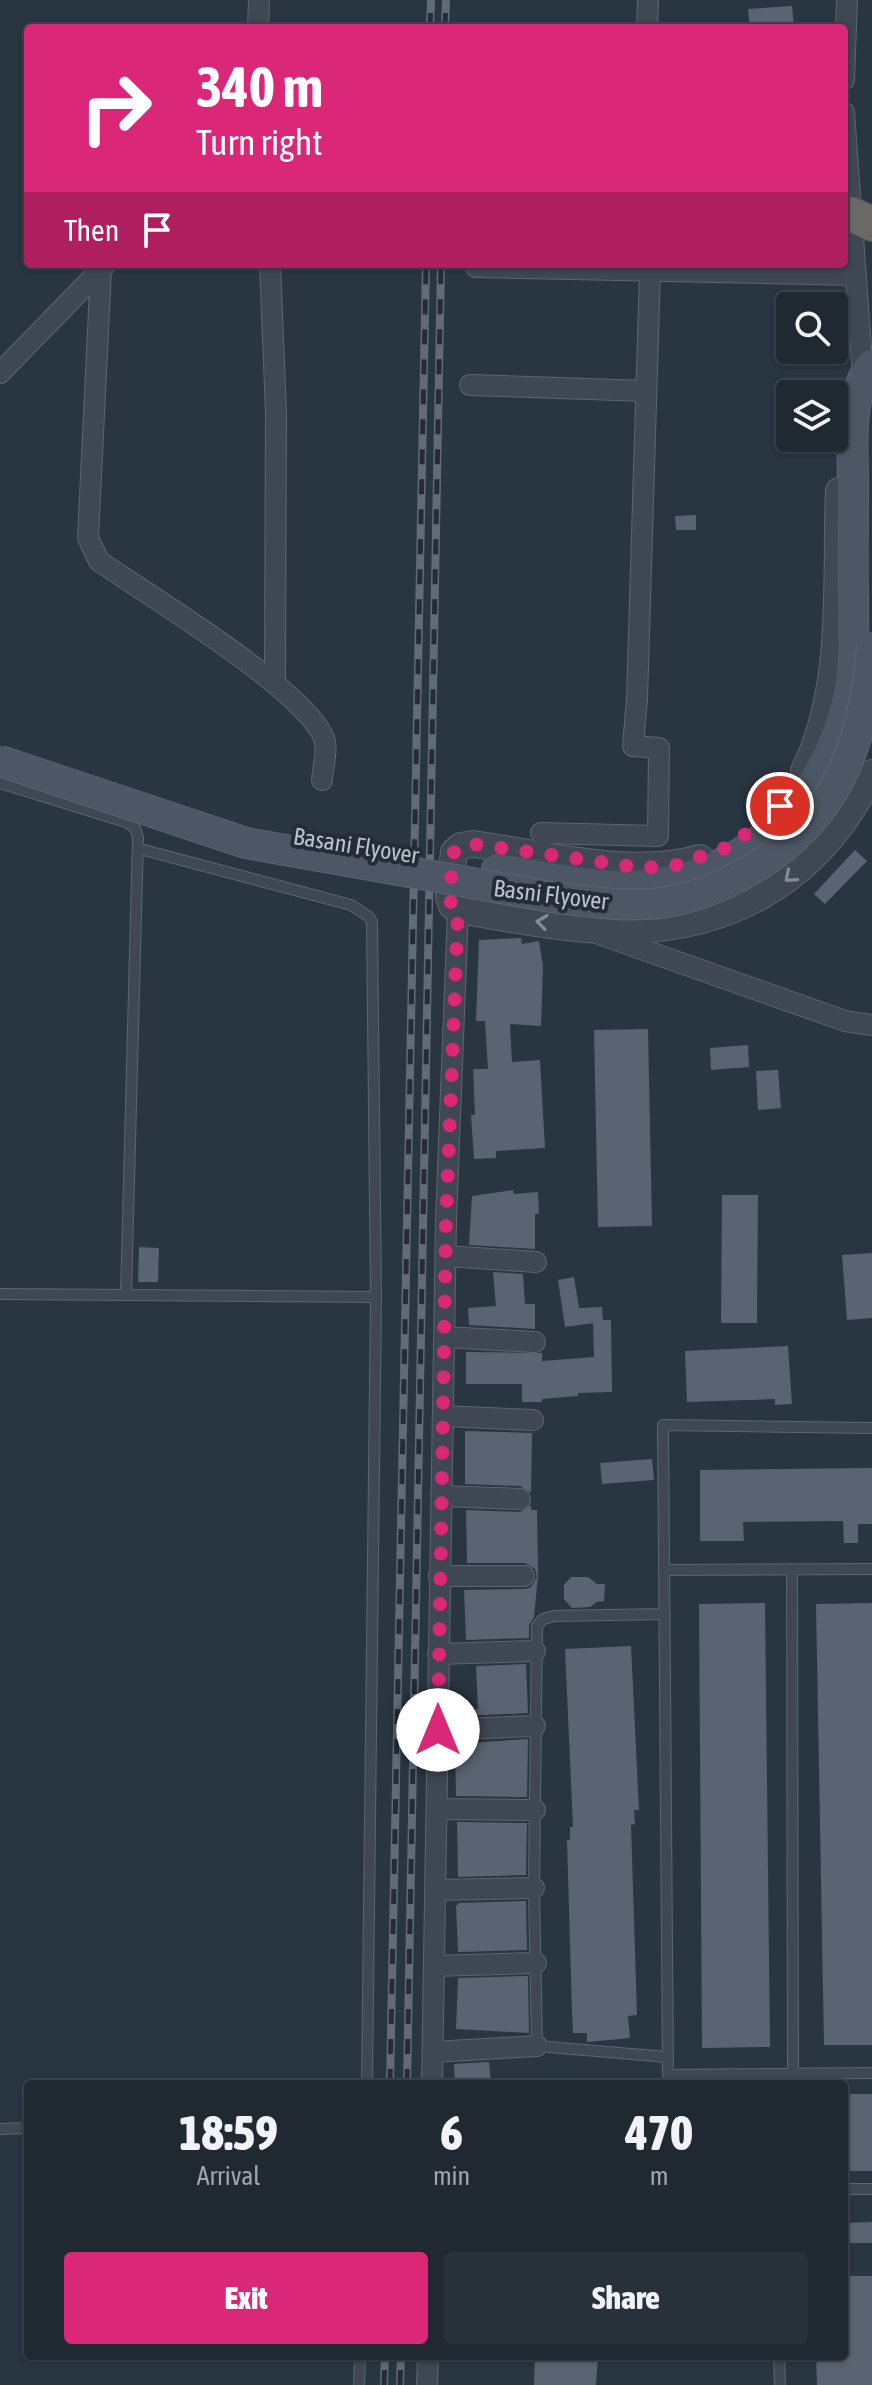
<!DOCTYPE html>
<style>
body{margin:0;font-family:"Asap Condensed",sans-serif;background:#28303a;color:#f1f3f6;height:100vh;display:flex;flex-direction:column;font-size:30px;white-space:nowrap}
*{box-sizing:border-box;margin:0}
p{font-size:26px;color:#a2a6ac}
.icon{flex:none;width:44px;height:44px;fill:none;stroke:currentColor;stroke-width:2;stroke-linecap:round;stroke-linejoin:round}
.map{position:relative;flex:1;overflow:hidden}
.sheet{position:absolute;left:24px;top:2080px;width:824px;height:280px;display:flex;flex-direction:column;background:#202832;border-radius:8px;box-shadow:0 2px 6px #0004,0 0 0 2px #3d444d}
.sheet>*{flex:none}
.banner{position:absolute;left:24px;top:24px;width:824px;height:244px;border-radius:8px;box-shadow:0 2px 6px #0004,0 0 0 2px #3d444d;background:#db2777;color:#fff;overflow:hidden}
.tools{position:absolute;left:776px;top:292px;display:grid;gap:16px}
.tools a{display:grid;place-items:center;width:72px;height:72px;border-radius:8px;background:#202832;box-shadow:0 2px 6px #0004,0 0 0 2px #3d444d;font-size:40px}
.pin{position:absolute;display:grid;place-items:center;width:68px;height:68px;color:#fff;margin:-34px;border:4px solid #fff;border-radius:50%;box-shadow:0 2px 8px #0007}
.me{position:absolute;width:88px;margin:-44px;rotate:0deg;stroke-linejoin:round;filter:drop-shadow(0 0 6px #0008)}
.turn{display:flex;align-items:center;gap:28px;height:168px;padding:0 40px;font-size:36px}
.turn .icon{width:104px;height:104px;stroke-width:2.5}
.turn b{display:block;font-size:56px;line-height:68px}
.then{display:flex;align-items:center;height:76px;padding:0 40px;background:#0003;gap:16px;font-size:30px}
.eta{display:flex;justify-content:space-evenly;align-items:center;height:136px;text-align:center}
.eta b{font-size:48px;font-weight:800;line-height:56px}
.action{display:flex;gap:16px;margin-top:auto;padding:16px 40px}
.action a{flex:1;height:92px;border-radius:8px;background:#db2777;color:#fff;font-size:32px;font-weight:800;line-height:92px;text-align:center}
.action a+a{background:#28303a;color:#f1f3f6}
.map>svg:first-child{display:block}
</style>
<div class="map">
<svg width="872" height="2385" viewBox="0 0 872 2385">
<rect width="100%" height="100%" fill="#2a3542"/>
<path fill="#596371" d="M792 6 794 28H750L748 9Z
M696 515V530H676L675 516Z
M855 850 867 861 825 904 814 894Z
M521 938 522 944 539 941 543 966 541 1026 510 1024 512 1062 540 1060 545 1148 496 1151V1158L474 1159 471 1115H475L473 1069H488L485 1021H476L479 940Z
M648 1029 652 1226 598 1227 594 1030Z
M748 1045 749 1067 711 1070 710 1048Z
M778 1070 781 1108 758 1110 756 1071Z
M513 1190 514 1194 538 1192 539 1214H535V1249L469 1245 472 1196Z
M722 1195H758L757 1323H721Z
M139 1247 159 1248 158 1282H138Z
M872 1253V1318L847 1320 842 1255Z
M493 1272 523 1274 525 1304H535V1329L469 1325 468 1308 496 1306Z
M574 1277 579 1308 602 1307 603 1320H611L612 1392 578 1393V1396L542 1399V1402H522V1384H466V1352L542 1353V1361L594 1357 593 1323 565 1327 558 1280Z
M788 1346 792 1404 775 1405V1399L687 1402 685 1351Z
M465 1431 532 1433 531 1493 520 1486 465 1484Z
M652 1459 654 1480 602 1484 600 1463Z
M872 1468V1524H858V1543H844L843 1521 743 1522 744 1541H700V1470Z
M531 1505V1510H537L538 1576 534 1617 529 1625V1638L466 1640 464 1590 525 1589 531 1587 537 1577 535 1569 525 1563H467L466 1510 520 1512Z
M571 1577H588L597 1584H605L604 1601 597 1602 590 1607 572 1608 564 1599V1585Z
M765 1603 770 2047 702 2048 699 1604Z
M872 1603V2045H824L816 1604Z
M631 1646 639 1810H634L635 1824 631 1825 637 2015 628 2016 630 2038 587 2042V2033H573L572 2013 567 1840H570V1827H573L565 1649Z
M526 1664 528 1713 462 1716 461 1710 478 1709 476 1666Z
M528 1739 527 1797 456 1796 455 1744Z
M457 1822 527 1823 526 1875 458 1877Z
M526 1901 527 1950 458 1952 456 1906 459 1903Z
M528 1976 529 2033 456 2029 458 1978Z
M489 2062 491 2084H455L454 2064Z
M844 2094H872V2171H844Z
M872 2222V2243H844V2223Z
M844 2276H872V2385H817L816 2356H844Z
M535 2356 598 2357 596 2385H534Z"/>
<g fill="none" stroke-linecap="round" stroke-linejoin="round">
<g stroke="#5d656f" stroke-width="12">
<path id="service" d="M0 783 126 822 135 828 138 838 126 1295
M0 1294 376 1297 372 922 368 916 351 905 140 849
M872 1428 663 1425 668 2075 872 2073
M792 1569 793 2074
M664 1570 872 1569
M665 1614 554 1616 543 1619 537 1626 534 1888 537 2046 667 2057
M367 2084 376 1297
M0 2129 28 2128
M844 2189H872
M779 2356 780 2385
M359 2385 360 2356"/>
</g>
<g stroke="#5d656f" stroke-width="22">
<path id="minor" d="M258 28 259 0
M647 28 648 0
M844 80 847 0
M844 112 863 376
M270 264 276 412 275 682
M476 267 855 275
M101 269 88 538 99 561C149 596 303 688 324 738 328 748 323 768 322 780
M0 373 106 264
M470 385 646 391
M541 833 658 836 659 748 633 746 637 699 650 271
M596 933 845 1021 872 1025
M446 1256 536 1262
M444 1337 535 1342
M443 1416 533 1420
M441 1496 520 1499
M439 1576H524
M438 1654 535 1651
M438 1730 535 1726
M437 1809 535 1810
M435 1890 534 1888
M434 1966 536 1963
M433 2052 537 2046
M432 2084 446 1220 458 910
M427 2385 428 2356"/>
</g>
<g stroke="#5d656f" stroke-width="28">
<path id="tertiary" d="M804 771C846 685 835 585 839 491
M700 858C632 878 543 854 473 844L461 846 454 852 449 897 452 906 458 910C515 919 577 933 635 930 744 925 825 871 872 773"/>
</g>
<g stroke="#5d656f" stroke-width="32">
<path id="secondary" d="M497 869C531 874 565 882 599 885 724 896 824 815 849 694 855 663 853 629 853 598 852 563 853 529 853 494 854 455 845 397 872 365"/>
</g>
<g stroke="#49525c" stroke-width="36">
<path id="trunk" d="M851 214 872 224"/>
</g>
<use href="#service" stroke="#3f4752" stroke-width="10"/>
<use href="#minor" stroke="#3f4752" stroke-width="20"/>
<use href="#tertiary" stroke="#3f4752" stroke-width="26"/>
<use href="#secondary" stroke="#4d5664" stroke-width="30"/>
<use href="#trunk" stroke="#6a6966" stroke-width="34"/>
<g stroke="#616b78" stroke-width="8">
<path id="rail" d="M430 28 431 0
M445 28 446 0
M390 2084 426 264
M407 2084 441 264
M384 2385 385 2356
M400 2385 401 2356"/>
</g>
<use href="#rail" stroke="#232c37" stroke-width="5" stroke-dasharray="15" stroke-linecap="butt"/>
<g stroke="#5d656f" stroke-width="32" stroke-linecap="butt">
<path id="secondary-bridge" d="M0 761 246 843 551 897C590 902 629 908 667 902 696 897 723 886 747 872 837 820 864 746 872 647"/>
</g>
<use href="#secondary-bridge" stroke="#4d5664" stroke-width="30"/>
</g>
<defs><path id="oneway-chevron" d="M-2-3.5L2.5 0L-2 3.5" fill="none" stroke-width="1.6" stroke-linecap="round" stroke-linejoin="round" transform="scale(2)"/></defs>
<g stroke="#848b95">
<use href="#oneway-chevron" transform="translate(790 877) rotate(139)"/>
<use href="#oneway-chevron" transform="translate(542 922) rotate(-172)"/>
</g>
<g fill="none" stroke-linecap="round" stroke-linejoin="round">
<path stroke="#db2777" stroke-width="14" stroke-dasharray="0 25.2" d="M438 1730 446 1220 458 910 452 906 449 897 454 852 461 846 473 844 643 868 676 865 731 846 780 806"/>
</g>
<g text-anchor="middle" stroke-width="8" stroke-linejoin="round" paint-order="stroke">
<g font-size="24" fill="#bcc2cb" stroke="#232c37">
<text transform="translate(356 846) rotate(9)" y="8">Basani Flyover</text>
<text transform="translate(551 895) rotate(7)" y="8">Basni Flyover</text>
</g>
</g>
</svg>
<div class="tools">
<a><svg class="icon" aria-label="search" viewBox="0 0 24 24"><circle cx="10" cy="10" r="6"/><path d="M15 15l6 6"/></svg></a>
<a><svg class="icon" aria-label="layers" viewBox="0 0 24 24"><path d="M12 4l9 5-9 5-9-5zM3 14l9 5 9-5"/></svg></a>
</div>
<div class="pin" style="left:780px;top:806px;background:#d93025"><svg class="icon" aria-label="arrive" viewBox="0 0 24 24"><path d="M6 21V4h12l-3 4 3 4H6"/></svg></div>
<svg class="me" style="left:438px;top:1730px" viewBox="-20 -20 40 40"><circle r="19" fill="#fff"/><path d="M0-13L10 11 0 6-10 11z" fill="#db2777"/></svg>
<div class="banner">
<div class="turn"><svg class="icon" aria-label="right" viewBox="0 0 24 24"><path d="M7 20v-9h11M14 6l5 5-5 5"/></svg><div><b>340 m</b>Turn right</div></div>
<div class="then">Then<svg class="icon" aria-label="arrive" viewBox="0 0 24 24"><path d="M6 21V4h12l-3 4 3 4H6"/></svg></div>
</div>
<section class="sheet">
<div class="eta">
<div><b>18:59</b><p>Arrival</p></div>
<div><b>6</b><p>min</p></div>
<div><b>470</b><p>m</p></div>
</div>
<div class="action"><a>Exit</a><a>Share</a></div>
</section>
</div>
